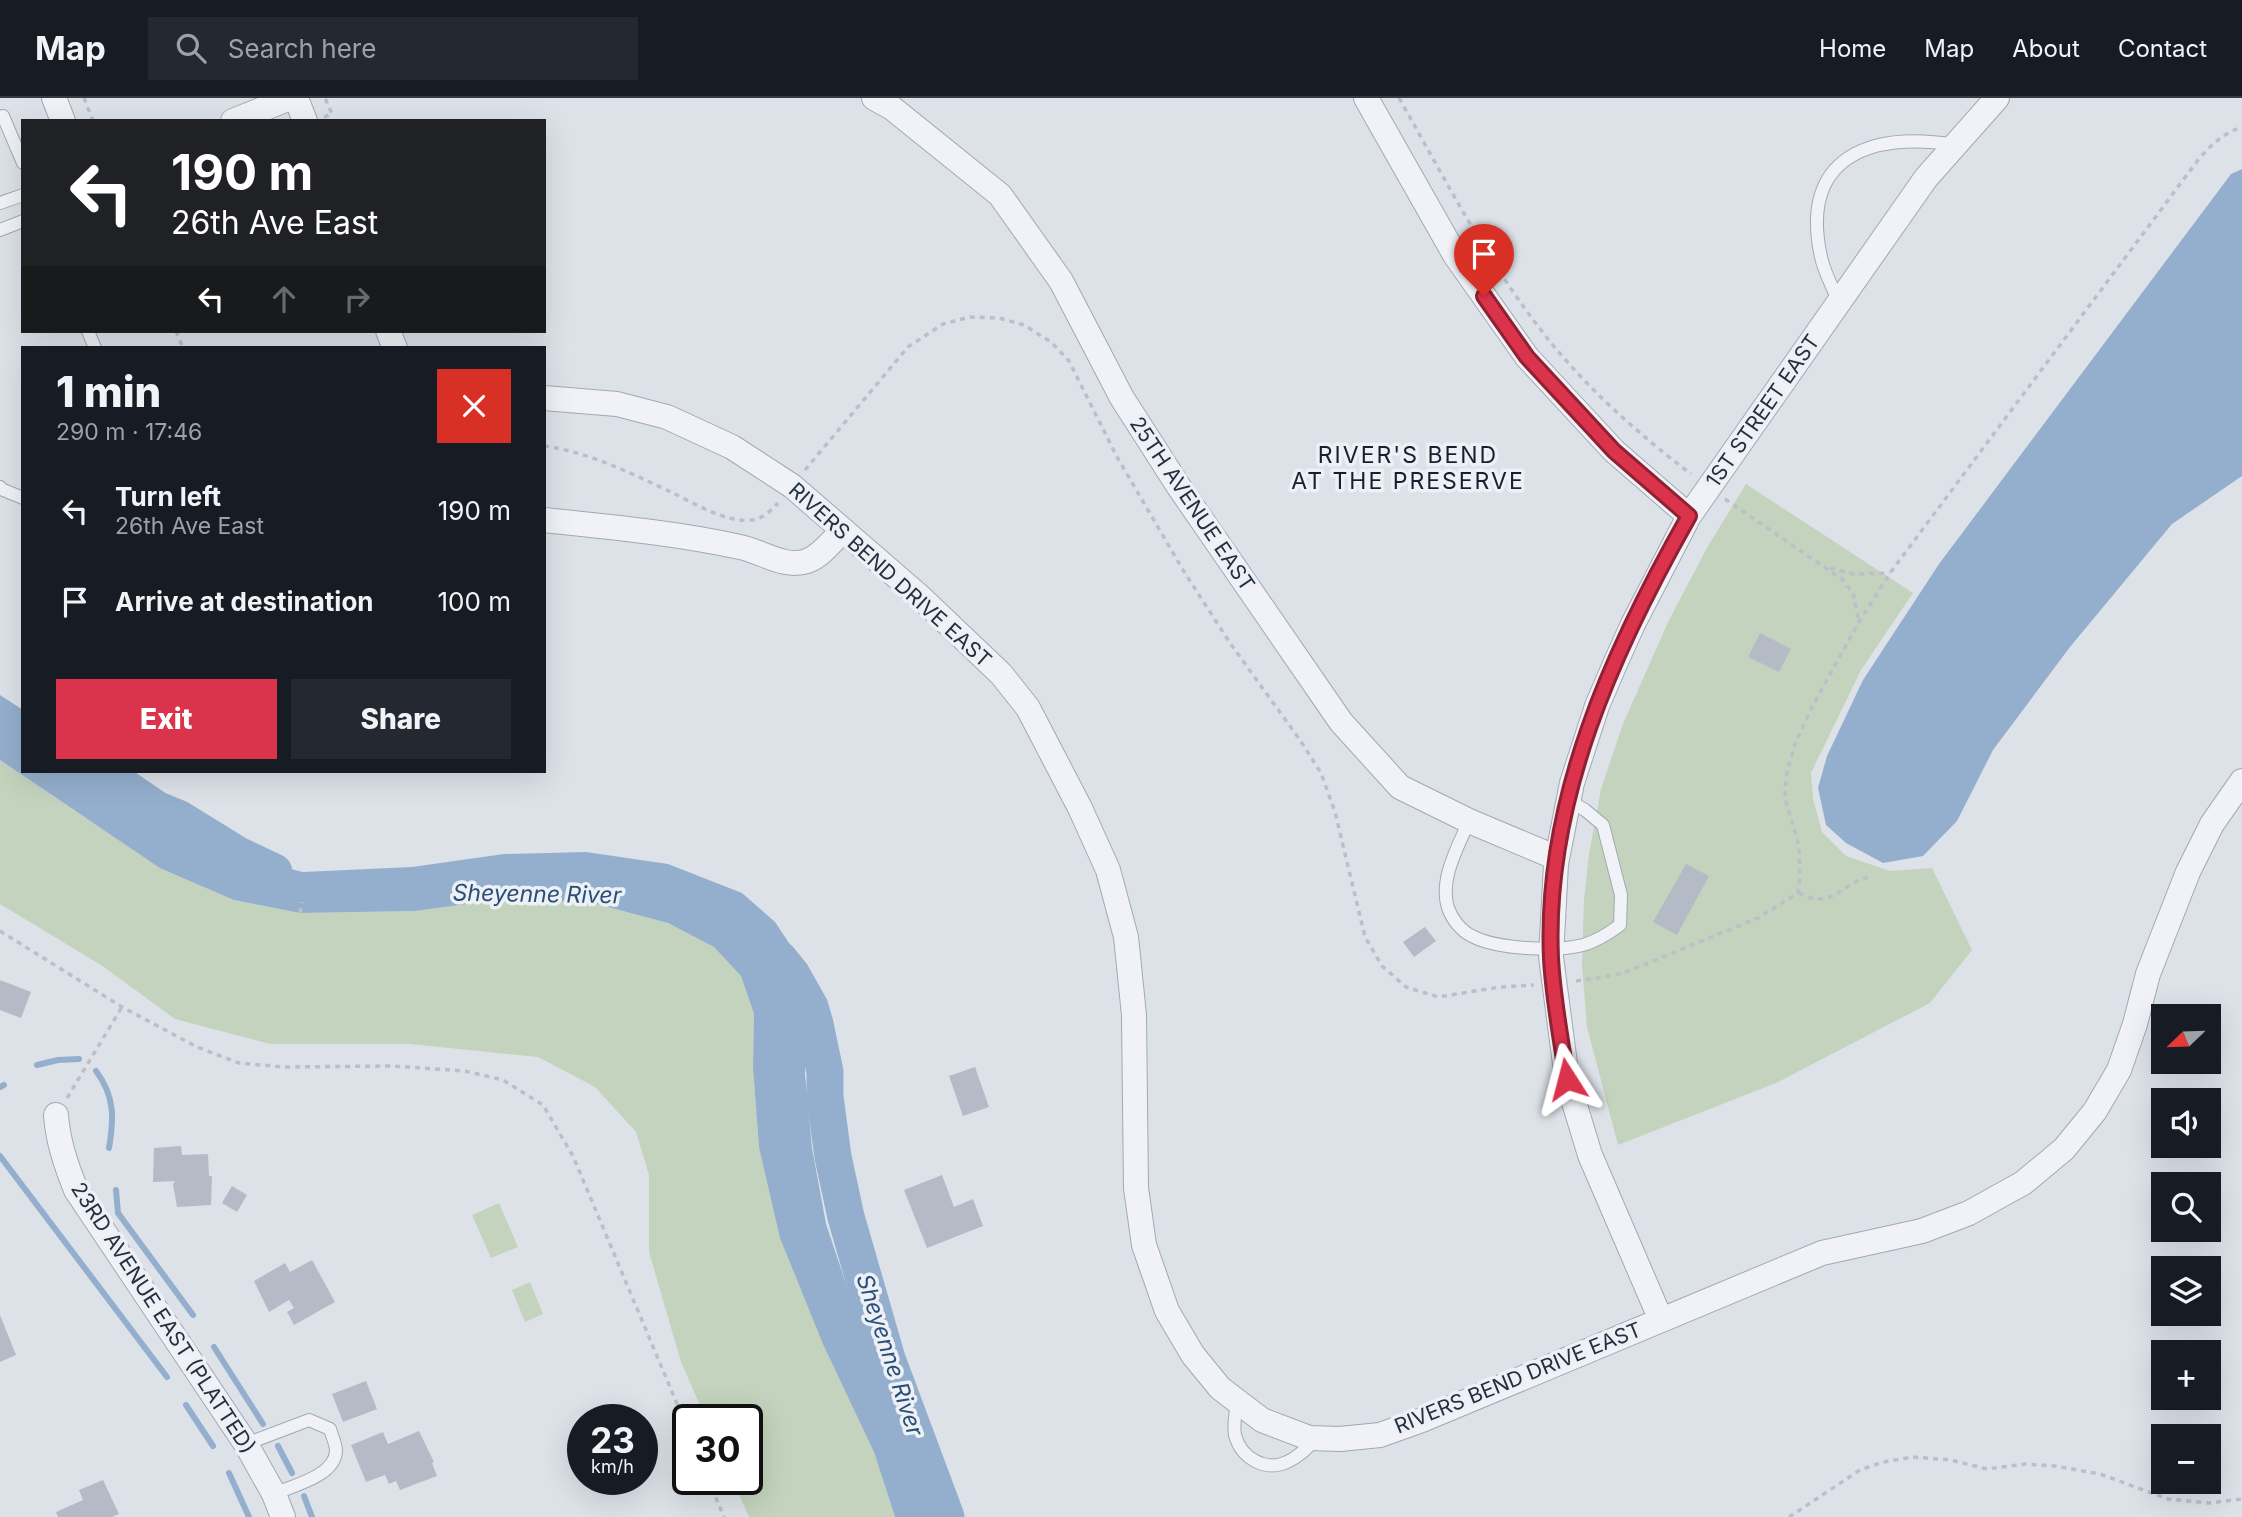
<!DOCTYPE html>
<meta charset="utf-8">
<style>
body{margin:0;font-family:Inter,sans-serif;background:#242831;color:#f1f3f6;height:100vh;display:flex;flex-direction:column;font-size:26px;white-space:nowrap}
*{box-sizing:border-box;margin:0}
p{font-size:23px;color:#9ea1a6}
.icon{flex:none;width:38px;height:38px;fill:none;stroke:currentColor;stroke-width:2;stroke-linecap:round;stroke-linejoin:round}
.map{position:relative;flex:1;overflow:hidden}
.details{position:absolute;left:21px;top:248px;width:525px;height:427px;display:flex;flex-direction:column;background:#171b24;border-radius:0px;box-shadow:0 7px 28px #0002}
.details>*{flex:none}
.guide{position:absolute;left:21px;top:21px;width:525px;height:214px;border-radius:0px;box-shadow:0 7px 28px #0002;background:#202124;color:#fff;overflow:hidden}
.needle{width:46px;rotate:247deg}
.controls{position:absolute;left:2151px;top:906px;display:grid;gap:14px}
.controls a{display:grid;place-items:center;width:70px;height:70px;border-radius:0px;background:#171b24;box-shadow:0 7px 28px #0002;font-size:35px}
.speed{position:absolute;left:567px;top:1306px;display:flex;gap:14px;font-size:35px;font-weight:700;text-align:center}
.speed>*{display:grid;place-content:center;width:91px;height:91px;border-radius:50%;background:#171b24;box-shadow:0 7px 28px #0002;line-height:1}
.speed small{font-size:18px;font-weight:400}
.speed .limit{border:4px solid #111;border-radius:10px;background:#fff;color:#111}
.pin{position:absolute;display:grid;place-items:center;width:60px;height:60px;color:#fff;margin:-72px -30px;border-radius:50% 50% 50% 0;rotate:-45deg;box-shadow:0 0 7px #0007}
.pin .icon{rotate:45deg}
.me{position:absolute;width:77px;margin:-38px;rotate:351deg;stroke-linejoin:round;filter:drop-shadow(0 0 5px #0008)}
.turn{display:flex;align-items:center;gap:24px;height:147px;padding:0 35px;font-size:32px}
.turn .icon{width:91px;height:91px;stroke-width:2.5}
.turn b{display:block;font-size:49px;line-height:60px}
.lanes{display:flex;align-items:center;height:66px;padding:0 35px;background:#0003;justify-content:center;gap:35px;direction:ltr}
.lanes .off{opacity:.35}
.round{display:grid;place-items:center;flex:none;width:74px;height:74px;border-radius:0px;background:#242831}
.headline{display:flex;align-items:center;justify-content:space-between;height:119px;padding:0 35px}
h1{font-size:42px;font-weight:800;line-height:52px}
.primary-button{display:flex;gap:14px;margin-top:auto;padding:14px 35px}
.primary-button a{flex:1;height:80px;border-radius:0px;background:#dc334d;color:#fff;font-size:28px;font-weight:800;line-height:80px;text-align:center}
.primary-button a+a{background:#242831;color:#f1f3f6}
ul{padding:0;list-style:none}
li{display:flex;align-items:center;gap:21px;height:91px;padding:0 35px}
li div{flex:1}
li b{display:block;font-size:26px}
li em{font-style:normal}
header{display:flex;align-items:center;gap:42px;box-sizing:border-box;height:98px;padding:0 35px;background:#171b24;border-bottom:2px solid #363941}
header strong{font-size:33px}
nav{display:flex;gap:38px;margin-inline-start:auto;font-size:24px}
.search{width:490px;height:63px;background:#242831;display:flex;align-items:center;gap:18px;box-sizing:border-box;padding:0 24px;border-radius:0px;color:#9ea1a6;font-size:26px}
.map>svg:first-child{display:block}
</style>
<header>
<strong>Map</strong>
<div class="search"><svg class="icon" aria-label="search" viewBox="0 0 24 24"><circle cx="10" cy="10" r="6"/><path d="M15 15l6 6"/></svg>Search here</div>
<nav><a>Home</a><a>Map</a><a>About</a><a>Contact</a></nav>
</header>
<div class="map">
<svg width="2242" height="1419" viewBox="0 0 2242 1419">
<rect width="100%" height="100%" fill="#dde2e9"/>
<path fill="#c3d3bd" d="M1746 386 1913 495 1861 572 1811 675 1813 701 1822 734 1846 758 1890 773 1932 770 1972 852 1930 905 1776 985 1618 1047 1587 929 1582 868 1584 801 1589 756 1601 691 1623 626 1669 522 1708 448Z
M0 662 87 721 234 802 300 815 415 813 511 800 593 805 668 825 714 849 741 878 754 916 753 970 759 1049 874 1354 895 1419H749L732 1381H747V1321H706L681 1264 649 1154V1077L636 1034 595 989 538 959 410 946H270L175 921 101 867 0 806Z
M499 1105 518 1149 491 1160 472 1117Z
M530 1184 543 1216 525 1224 512 1192Z"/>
<path fill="#94afcd" d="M2242 71V378L2172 426 2070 549 1993 652 1957 723 1923 758 1883 765 1846 745 1826 727 1818 690 1827 658 1863 582 1939 466 2231 76Z
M0 597 23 612V674H107L189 728 250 761 303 774 412 769 504 756 586 754 668 766 742 795 775 824 799 860 807 912 805 976 812 1050 826 1126 862 1233 905 1341 940 1419H895L874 1354 823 1246 780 1140 759 1049 753 970 754 916 741 878 714 849 668 825 593 805 511 800 415 813 300 815 234 802 160 770 0 662Z"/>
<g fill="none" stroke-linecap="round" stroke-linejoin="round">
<path stroke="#94afcd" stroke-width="6" d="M37 967 58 962 79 961
M96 973C115 998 114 1021 109 1050
M0 989 4 987
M0 1058 167 1279
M116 1092 118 1115 193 1217
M214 1249 263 1326
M186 1307 213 1348
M278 1348 292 1375
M229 1375 249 1419
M304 1398 312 1419"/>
<path stroke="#94afcd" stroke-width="37" d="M102 674 156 711 178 720 238 757 274 774
M779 861 792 877 810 909 815 926 825 974V999L833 1059 846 1119 887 1261 946 1419"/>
</g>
<path fill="#b4bbc6" d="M1760 535 1791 551 1779 574 1748 559Z
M1686 766 1709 778 1677 837 1653 824Z
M1425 829 1436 843 1414 859 1403 844Z
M0 882 31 894 21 920 0 912Z
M975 969 989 1009 963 1018 949 978Z
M181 1048 182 1057 208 1056 209 1078H212L211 1107 177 1109 173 1086 175 1083 153 1084 154 1050Z
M942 1077 954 1109 973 1101 983 1128 927 1150 904 1092Z
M232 1088 247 1097 237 1114 222 1105Z
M312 1162 335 1204 294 1227 287 1214 294 1210 289 1202 269 1214 254 1183 285 1165 290 1174Z
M0 1217 16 1257 0 1264Z
M366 1283 377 1311 343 1324 332 1296Z
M419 1333 434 1364 432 1365 437 1378 400 1392 396 1383 389 1386 385 1377 366 1384 351 1347 383 1334 388 1346Z
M103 1382 119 1416 112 1419H58L56 1414 83 1402 79 1392Z"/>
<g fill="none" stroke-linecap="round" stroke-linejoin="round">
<g stroke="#a2a9b3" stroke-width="14">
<path id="service" d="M0 19 3 18 23 65
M0 105 23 97
M0 132 23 123
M1839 204C1833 190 1824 174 1821 159 1799 59 1870 33 1955 47
M88 233 95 250
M0 389 1 391 23 400
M1469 723C1458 749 1439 781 1448 810 1452 821 1461 833 1472 838 1496 851 1556 854 1583 847 1597 843 1608 836 1620 827L1621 797 1603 727 1585 712 1568 702
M1237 1304C1236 1314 1233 1326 1235 1337 1241 1360 1265 1374 1287 1364 1299 1359 1308 1349 1317 1340
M246 1346 309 1322 330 1331C332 1338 336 1346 336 1353 335 1378 294 1387 274 1396"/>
</g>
<g stroke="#a2a9b3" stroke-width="26">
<path id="minor" d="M54 0 63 23
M296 0 305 23
M874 0 892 10 1000 97 1061 183 1122 300 1179 389 1341 624 1400 689 1469 723 1557 760
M1366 0 1455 157 1527 259 1614 353 1689 418
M233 23 290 0
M388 233 395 250
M544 300 617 306 667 319 732 349 792 388 918 497 1001 576 1028 610 1080 710 1108 772 1126 839 1134 917 1136 1090 1144 1147 1167 1213 1193 1257 1220 1290 1262 1322 1309 1340 1340 1341 1380 1337 1422 1322 1822 1155 1922 1133 1969 1115 2023 1085 2064 1051 2095 1013 2119 972 2135 926 2148 876 2188 774 2212 726 2242 683
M544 422C610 429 676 435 740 449 761 453 785 471 807 463 821 458 832 443 843 432
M56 1017C58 1044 66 1067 76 1092L246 1346 274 1396 283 1419
M1661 1222 1590 1057 1567 981 1551 859 1556 766 1572 685 1597 608 1615 566 1633 526 1689 418 1926 80 1997 0"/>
</g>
<path stroke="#bbbfc8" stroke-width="3.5" stroke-dasharray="5 5" stroke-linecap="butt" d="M84 0 93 23
M1399 0C1444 79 1485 160 1541 232 1582 286 1637 335 1691 376
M324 19 332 16 325 0
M176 233 183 250
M544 348C589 354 630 375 671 394 694 405 725 425 752 422 762 421 771 413 778 405
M805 372 908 249 943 226 970 219 999 220 1024 227 1051 244 1069 263 1117 359 1183 472 1230 545 1300 642 1321 675 1335 714 1365 839 1382 868 1406 889 1438 899 1500 889 1534 887
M1725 401 1843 482 1853 495 1859 523
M1830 470 1853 476 1890 475
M1799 795C1837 815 1845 777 1873 780
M300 815 302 804
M0 833 122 909 197 949 239 965 284 969 393 968 465 973 503 982 543 1007 573 1058 688 1332
M1576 883 1621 876 1758 820 1798 795 1800 780 1799 748 1785 700 1786 678 1795 646 1813 607 1859 524 1890 475 2198 62C2211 47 2222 36 2242 29
M67 1000 122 909
M708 1381 724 1419
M1789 1419 1860 1372 1883 1364 1913 1359 1951 1362 1987 1371 2026 1366 2055 1368 2100 1376 2168 1401 2209 1405 2242 1401"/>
<use href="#service" stroke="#f0f2f7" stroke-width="12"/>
<use href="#minor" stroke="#f0f2f7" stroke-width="24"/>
</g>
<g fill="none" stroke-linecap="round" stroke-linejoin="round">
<g stroke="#8f2132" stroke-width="18">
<path id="route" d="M1484 198 1527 259 1614 353 1689 418C1613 552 1544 703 1551 860 1553 900 1561 941 1567 981"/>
</g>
<use href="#route" stroke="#dc334d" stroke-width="12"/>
</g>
<g text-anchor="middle" stroke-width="7" stroke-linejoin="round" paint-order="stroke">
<g font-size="21" fill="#252f41" stroke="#edf1f6">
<text transform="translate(1763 313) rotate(-55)" y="7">1ST STREET EAST</text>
<text transform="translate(1192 406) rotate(56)" y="7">25TH AVENUE EAST</text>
<text transform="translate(890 477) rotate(42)" y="7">RIVERS BEND DRIVE EAST</text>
<text transform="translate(163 1220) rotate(57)" y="7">23RD AVENUE EAST (PLATTED)</text>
<text transform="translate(1518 1280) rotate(-22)" y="7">RIVERS BEND DRIVE EAST</text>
</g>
<g font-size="23" letter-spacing="2" fill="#172031" stroke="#edf1f6">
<text x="1408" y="365">RIVER'S BEND<tspan x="1408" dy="26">AT THE PRESERVE</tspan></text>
</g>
<g font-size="23" font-style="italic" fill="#2b4e79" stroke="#edf1f6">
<text transform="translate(537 796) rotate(1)" y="8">Sheyenne River</text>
<text transform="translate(890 1257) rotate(72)" y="8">Sheyenne River</text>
</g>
</g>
</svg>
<div class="controls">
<a><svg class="needle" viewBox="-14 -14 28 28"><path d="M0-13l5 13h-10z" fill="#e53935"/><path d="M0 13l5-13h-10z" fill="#9ea1a6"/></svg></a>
<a><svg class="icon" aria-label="sound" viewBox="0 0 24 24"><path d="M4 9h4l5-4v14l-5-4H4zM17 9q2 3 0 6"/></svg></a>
<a><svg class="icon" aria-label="search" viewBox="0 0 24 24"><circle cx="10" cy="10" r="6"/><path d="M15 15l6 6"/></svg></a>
<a><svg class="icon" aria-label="layers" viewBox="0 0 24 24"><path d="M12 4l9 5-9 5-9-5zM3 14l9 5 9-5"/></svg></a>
<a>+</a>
<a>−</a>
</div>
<div class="speed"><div>23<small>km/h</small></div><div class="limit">30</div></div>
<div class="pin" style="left:1484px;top:198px;background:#d93025"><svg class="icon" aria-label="arrive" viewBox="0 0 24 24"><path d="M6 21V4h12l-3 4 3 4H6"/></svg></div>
<svg class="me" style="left:1567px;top:981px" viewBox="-20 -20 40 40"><path d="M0-17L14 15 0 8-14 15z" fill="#dc334d" stroke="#fff" stroke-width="4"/></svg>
<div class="guide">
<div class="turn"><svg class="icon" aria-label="left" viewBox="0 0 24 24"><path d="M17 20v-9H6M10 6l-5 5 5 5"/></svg><div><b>190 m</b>26th Ave East</div></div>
<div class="lanes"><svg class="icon" aria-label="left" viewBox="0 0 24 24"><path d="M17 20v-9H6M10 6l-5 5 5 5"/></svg><svg class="icon off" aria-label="ahead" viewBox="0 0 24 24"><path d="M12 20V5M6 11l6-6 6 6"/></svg><svg class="icon off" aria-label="right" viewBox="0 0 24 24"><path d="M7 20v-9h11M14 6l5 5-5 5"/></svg></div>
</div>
<section class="details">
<div class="headline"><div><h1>1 min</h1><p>290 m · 17:46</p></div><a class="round" style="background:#d93025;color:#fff"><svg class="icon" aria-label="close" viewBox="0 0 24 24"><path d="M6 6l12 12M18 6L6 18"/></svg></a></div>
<ul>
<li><svg class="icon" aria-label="left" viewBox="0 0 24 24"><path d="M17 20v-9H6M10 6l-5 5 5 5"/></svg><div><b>Turn left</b><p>26th Ave East</p></div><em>190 m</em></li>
<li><svg class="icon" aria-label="arrive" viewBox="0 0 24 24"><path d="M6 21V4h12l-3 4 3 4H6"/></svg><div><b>Arrive at destination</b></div><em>100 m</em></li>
</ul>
<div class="primary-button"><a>Exit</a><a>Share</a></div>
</section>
</div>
